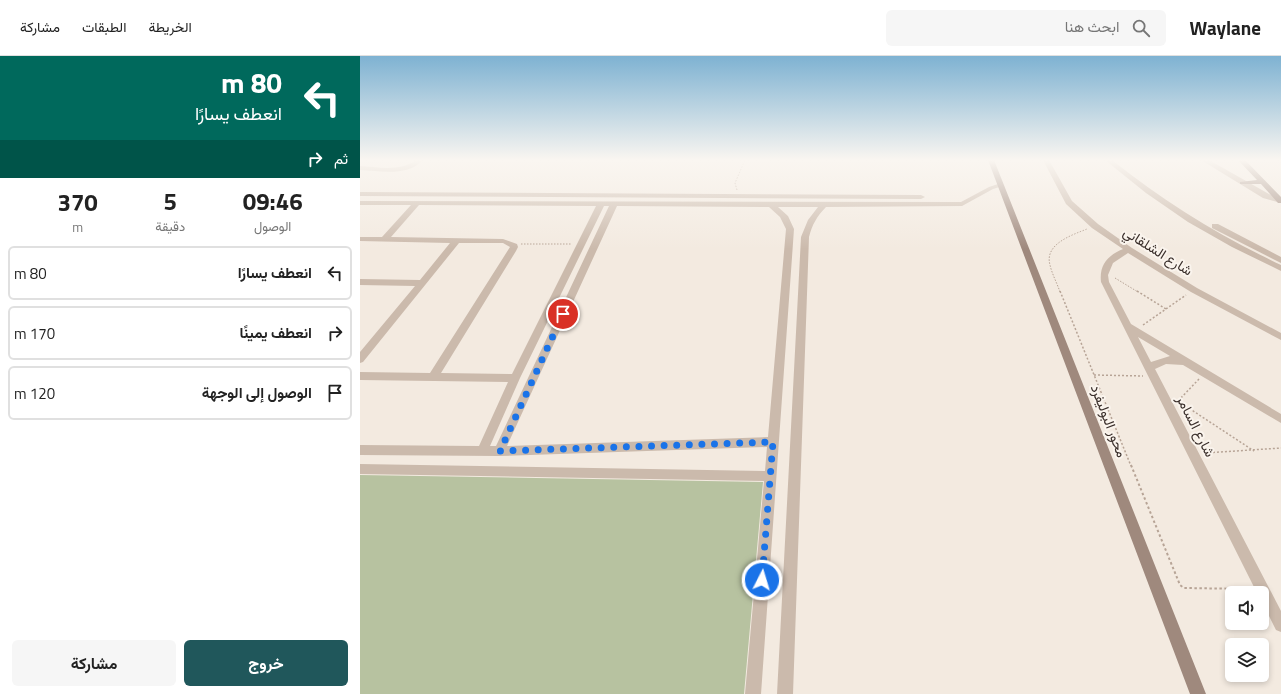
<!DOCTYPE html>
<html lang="ar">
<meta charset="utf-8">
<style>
body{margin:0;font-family:"Titillium Web",Vazirmatn,sans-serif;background:#f6f6f6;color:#222;direction:rtl;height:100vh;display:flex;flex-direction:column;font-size:15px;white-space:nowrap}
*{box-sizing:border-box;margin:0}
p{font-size:13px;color:#767676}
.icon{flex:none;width:22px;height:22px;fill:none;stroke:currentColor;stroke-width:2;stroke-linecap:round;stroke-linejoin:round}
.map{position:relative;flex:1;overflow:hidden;direction:ltr}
.side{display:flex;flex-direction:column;background:#fff;width:360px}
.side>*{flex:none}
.top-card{background:#00695c;color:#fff;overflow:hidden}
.fabs{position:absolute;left:865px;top:530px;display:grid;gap:8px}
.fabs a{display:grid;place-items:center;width:44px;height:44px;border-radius:6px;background:#fff;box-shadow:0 2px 6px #0003;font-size:20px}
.pin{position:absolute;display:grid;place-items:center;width:34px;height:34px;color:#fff;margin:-17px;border:2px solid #fff;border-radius:50%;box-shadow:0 1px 4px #0007}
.me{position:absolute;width:44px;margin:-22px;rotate:5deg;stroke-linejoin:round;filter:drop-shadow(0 0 3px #0008)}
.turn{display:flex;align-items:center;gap:14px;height:84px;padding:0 12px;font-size:18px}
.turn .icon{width:52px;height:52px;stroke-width:2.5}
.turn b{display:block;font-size:28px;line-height:34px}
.then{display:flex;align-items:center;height:38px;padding:0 12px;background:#0003;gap:8px;font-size:15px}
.eta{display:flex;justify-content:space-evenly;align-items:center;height:68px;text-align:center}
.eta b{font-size:24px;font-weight:700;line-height:28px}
.action{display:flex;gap:8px;margin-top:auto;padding:8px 12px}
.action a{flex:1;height:46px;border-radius:6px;background:#20575b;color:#fff;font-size:16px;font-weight:700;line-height:46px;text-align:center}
.action a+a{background:#f6f6f6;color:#222}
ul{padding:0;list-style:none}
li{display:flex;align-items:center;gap:12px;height:54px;margin:0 8px 6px;padding:0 4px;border:2px solid #e0e0e0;border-radius:6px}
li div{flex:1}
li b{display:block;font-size:15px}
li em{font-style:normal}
header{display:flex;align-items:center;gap:24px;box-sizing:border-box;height:56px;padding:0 20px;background:#fff;border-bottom:1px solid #e0e0e0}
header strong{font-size:19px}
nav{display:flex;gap:22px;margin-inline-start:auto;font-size:14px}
.search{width:280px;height:36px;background:#f6f6f6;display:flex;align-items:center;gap:10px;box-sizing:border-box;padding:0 14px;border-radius:6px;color:#767676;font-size:15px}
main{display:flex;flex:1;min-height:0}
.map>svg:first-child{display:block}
</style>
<header>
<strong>Waylane</strong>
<div class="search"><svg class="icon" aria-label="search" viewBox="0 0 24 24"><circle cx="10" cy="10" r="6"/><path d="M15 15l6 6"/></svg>ابحث هنا</div>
<nav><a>الخريطة</a><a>الطبقات</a><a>مشاركة</a></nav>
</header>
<main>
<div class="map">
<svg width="921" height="638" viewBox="0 0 921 638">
<rect width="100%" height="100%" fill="#f3eae0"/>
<path fill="#b7c2a0" d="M0 419 403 426 384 638H0Z"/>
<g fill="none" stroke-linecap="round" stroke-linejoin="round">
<path stroke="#b7a496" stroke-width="1" stroke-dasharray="1.5 1.5" stroke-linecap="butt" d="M377 134 375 127 385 104
M161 188H211
M755 222 778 236
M700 236C697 227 692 218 690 209 684 188 712 179 727 173"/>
<path stroke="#b7a496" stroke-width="1.5" stroke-dasharray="2 2" stroke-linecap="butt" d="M700 235 771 410
M777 235 806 253
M783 269 826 239
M734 319 783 320
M839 323 818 345 894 395
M845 397 921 392"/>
<path stroke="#b7a496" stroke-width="2" stroke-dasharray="2.5 2.5" stroke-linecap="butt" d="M771 409 820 529 824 532 889 533"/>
<path fill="#cbbaac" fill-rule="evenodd" d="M56 104H63C47 121 21 115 0 114V110C18 111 40 116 56 104Z
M683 104H689L712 145 738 168 772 192 837 232 921 277V284L831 236 768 197 753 207 748 219 749 226 771 268 921 358V367L823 309 806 308 795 313 921 555V576L916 574 902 546V537H897L741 226C739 209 748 199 763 193L732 172 706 148ZM778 281 810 300 791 306Z
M745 104H752C804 146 860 180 921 209V215L872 191 828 166 786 137Z
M841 104H849L909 138 921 143V147L903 142Z
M641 127 643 128V130L633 133 602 150 466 151C457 160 452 169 449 181L433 638H417L441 181 448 164 458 151H418L428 160 434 173 401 638H385L404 425 0 418V408L405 415 407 391 139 400 0 399V389L119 390 148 326 0 324V316L70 317 150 191 143 187H99L3 306 0 307V296L55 230 0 229V223L60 224 90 187 0 185V181H22L51 149H0V145L601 146 629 131ZM59 149 236 150 152 318 81 317 156 195 158 191 157 188 143 183 31 181ZM244 150H249L136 390H130L160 322ZM257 150 409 151 420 161 426 173 408 381 147 390Z
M0 136 561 139 565 141 561 143 0 140Z
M852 168H858L921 201V207L852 172Z"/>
<path fill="#9f897d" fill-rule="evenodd" d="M628 104H634L846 638H830Z
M878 104H885L921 141V147H918L901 128H880V126L897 124Z"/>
</g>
<linearGradient id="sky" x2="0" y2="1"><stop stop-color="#7eb2d2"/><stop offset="0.54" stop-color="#faf6f1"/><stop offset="1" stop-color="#faf6f1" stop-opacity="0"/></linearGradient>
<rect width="921" height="193" fill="url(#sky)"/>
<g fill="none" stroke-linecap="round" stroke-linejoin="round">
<path stroke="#1a73e8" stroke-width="7" stroke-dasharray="0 12.6" d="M203 258 140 395 413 386 402 524"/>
</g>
<g text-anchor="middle" stroke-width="4" stroke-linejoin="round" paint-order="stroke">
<g font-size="14" fill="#3a2f2b" stroke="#faf4ed">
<text transform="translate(798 195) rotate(32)" y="5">شارع الشلقاني</text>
<text transform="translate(749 365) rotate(69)" y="5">محور البوليفرد</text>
<text transform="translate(836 370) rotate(63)" y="5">شارع السامر</text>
</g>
</g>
</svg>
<div class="fabs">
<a><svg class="icon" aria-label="sound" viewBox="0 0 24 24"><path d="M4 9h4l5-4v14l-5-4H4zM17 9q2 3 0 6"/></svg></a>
<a><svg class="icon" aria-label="layers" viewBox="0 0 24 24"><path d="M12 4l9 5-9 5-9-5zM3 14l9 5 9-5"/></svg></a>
</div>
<div class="pin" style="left:203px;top:258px;background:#d93025"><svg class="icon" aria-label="arrive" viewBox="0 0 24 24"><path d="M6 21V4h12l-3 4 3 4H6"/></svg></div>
<svg class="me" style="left:402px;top:524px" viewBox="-20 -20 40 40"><circle r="17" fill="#1a73e8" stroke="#fff" stroke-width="3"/><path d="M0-11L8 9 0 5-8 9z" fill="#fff"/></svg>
</div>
<section class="side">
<div class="top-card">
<div class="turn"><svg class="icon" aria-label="left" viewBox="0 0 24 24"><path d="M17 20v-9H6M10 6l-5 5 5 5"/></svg><div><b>80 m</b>انعطف يسارًا</div></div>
<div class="then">ثم<svg class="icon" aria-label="right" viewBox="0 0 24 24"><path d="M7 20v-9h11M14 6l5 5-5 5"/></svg></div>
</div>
<div class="eta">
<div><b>09:46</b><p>الوصول</p></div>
<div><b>5</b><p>دقيقة</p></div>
<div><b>370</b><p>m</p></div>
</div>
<ul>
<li><svg class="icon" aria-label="left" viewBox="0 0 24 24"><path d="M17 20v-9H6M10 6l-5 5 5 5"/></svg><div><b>انعطف يسارًا</b></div><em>80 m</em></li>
<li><svg class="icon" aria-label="right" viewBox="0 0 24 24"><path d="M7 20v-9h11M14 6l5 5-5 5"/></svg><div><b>انعطف يمينًا</b></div><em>170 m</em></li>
<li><svg class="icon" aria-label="arrive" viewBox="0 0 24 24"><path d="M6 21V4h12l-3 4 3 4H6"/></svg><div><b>الوصول إلى الوجهة</b></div><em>120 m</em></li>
</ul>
<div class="action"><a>خروج</a><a>مشاركة</a></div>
</section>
</main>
